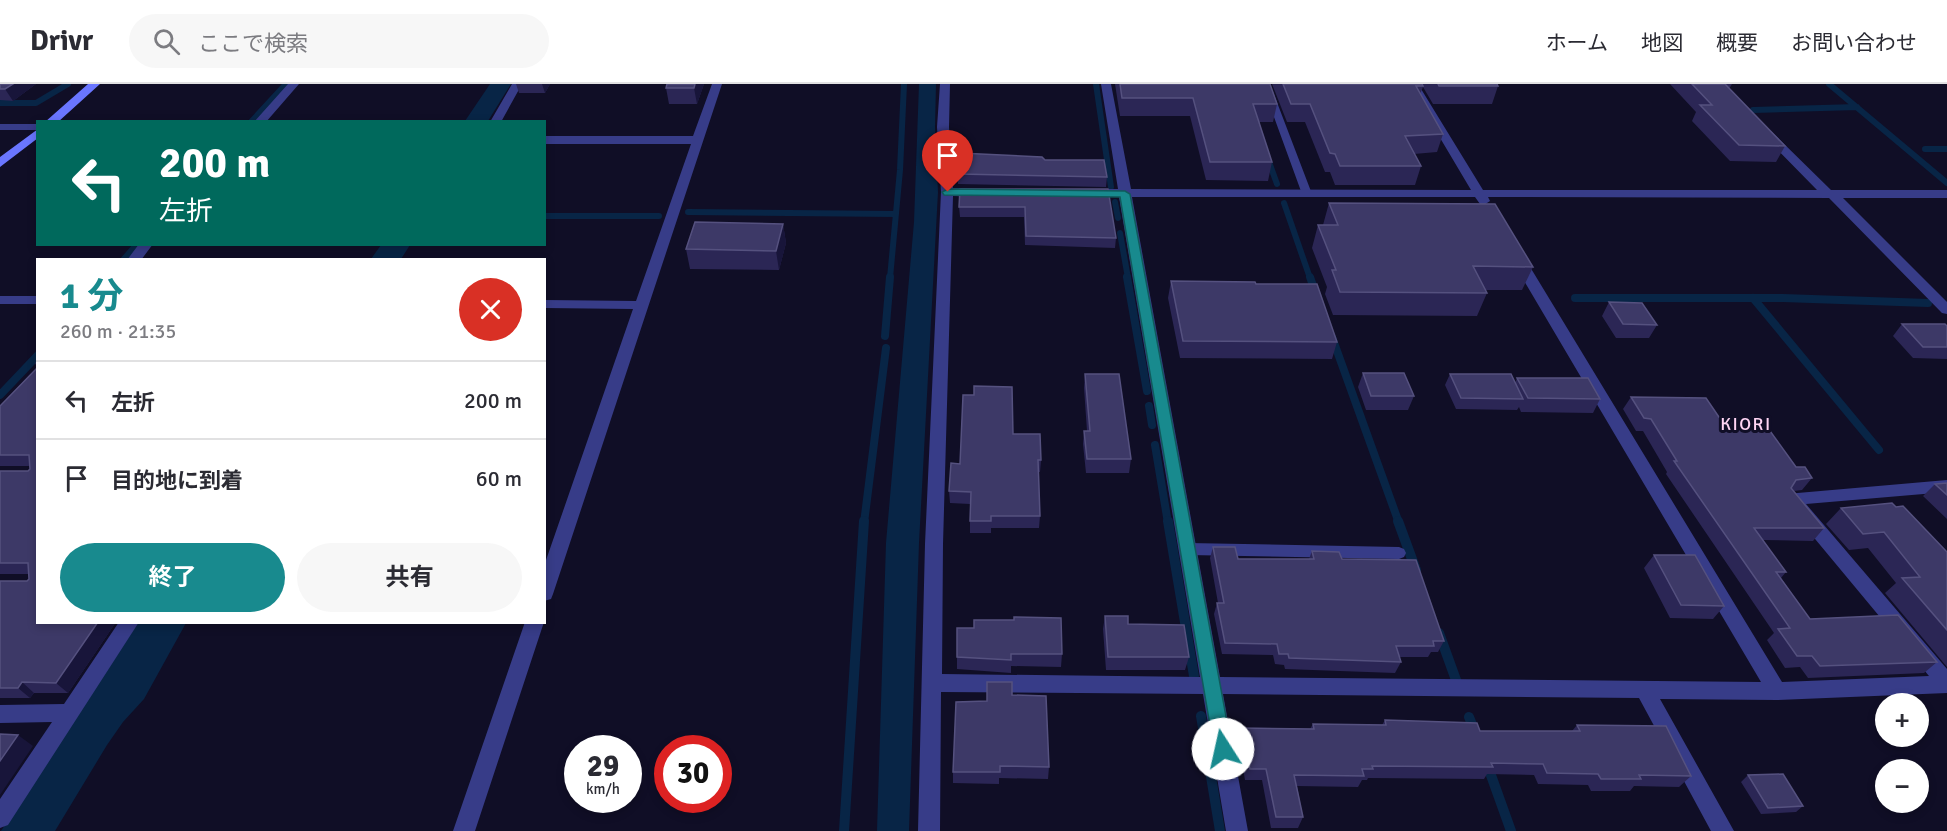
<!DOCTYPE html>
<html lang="ja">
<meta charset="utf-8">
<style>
body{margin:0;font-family:Signika,"Noto Sans JP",sans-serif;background:#f7f7f7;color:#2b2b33;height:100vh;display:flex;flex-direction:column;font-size:22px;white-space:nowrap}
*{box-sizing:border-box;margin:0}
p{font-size:20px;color:#7c7c81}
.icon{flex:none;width:33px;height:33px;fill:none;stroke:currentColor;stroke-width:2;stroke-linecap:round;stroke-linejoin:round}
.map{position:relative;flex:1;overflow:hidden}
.side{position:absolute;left:36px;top:174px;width:510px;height:366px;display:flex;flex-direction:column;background:#fff;border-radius:0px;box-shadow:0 3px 9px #0003}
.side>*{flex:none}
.top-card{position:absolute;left:36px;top:36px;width:510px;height:126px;border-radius:0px;box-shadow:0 3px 9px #0003;background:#00695c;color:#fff;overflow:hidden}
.tools{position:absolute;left:1875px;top:609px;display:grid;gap:12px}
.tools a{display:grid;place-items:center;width:54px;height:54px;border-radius:50%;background:#fff;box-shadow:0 3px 9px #0003;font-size:30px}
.speed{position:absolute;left:564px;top:651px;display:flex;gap:12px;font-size:30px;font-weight:700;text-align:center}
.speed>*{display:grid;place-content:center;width:78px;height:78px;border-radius:50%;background:#fff;box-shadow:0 3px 9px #0003;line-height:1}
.speed small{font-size:15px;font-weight:400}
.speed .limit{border:9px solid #d22;background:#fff;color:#111}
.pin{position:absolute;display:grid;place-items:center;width:51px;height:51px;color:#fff;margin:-62px -26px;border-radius:50% 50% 50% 0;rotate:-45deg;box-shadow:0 0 6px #0007}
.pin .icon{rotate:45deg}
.me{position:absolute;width:66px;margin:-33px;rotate:350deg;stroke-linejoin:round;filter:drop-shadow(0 0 4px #0008)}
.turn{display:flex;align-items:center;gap:21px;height:126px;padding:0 24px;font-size:27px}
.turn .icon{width:78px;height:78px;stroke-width:2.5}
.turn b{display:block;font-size:42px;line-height:51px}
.round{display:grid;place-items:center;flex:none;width:63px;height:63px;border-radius:32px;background:#f7f7f7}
.overview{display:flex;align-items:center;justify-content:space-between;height:102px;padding:0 24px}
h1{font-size:36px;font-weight:700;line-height:45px;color:#188a8e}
.action{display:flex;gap:12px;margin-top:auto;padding:12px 24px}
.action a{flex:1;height:69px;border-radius:36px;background:#188a8e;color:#fff;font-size:24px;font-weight:700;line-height:69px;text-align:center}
.action a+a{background:#f7f7f7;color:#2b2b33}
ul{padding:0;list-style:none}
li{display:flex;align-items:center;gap:18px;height:78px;padding:0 24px;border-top:2px solid #e1e1e2}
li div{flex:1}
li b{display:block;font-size:22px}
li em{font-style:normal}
header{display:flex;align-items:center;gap:36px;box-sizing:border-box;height:84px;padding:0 30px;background:#fff;border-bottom:2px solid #e1e1e2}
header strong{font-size:28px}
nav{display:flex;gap:33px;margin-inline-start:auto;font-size:21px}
.search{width:420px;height:54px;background:#f7f7f7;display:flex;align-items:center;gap:15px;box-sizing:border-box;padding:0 21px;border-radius:33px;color:#7c7c81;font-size:22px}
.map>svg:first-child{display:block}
</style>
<header>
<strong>Drivr</strong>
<div class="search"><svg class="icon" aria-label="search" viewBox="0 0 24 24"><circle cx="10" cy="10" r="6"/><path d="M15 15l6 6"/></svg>ここで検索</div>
<nav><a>ホーム</a><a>地図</a><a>概要</a><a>お問い合わせ</a></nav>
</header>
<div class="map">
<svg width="1947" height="747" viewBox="0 0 1947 747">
<rect width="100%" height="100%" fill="#100e26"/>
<path fill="#082546" d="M490 0H511L488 37H465Z
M919 0H936L935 43 938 108 919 459 909 747H877L886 459 914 138Z
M381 161V160L410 161 401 175H371Z
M138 539H186L144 615 123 638 107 661 55 747H1Z"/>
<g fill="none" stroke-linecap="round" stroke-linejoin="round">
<path stroke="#082546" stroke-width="6" d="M1096 0 1111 103
M1829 0 1947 99
M0 19H36L68 0
M1753 26 1857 23
M251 38 286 0
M1925 65H1947
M1268 75 1277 100
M1115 118 1118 134
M1284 119 1310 194
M688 128 896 130
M544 132H659
M1120 149 1128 194
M123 176 137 160
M890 194 900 86 904 0"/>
<path stroke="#082546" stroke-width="8" d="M1127 193 1147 307
M1310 193 1316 210
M1575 214H1783L1928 219
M1753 214 1879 366
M885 252 890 193
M1332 253 1399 439
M0 311 38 271
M1149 322 1152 341
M1155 361 1168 439
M864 439 886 264"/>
<path stroke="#082546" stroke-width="10" d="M1168 437 1194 592
M1398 437 1416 486
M1439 549 1456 596
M1201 632 1220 747
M1469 633 1475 648
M1487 680 1511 747
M844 747 864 437"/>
<path fill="#373c88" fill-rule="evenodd" d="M1262 0H1270L1312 110 1311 112 1307 113 1302 110Z
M1188 459 1399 463 1404 465 1406 469 1404 473 1399 475 1188 471 1183 469 1181 465 1183 461Z"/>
<path fill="#373c88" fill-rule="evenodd" d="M288 0H299L266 38H254Z
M512 0H522L501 38H490Z
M712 0H722L553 510 551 515 544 517V482L633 225 544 224V216L636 217 691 60H544V52H693Z
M940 0H950L949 43 953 104 983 105 989 109 983 113 953 112 943 460 942 590 1200 593 1119 113H1087L1081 109 1087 105H1118L1101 0H1111L1131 105 1471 106 1408 0H1418L1483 106H1817L1763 51V47H1771L1831 106H1947V114H1843L1947 218V230L1942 229 1829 114 1488 113 1490 117 1484 121 1480 120 1475 113H1132L1220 593 1761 598 1510 173 1517 169 1524 173 1782 598 1929 592 1786 420 1783 415 1786 410 1947 396V408L1806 420 1947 585V609L1777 616 1660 615 1734 747H1711L1639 614 1223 610 1248 747H1226L1203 610 941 608 940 747H918L925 460 941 108 937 43Z
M0 40H38V46H0Z
M139 160H153L141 176H127Z
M0 212H38V220H0Z
M119 538H139L8 741 0 744V715L52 638 0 639V621L64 620Z
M525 538H544L475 747H453Z"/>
<path fill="#6a76ff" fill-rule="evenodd" d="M88 0H100L58 38H45Z
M38 45V54L0 83V73Z"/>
</g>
<path fill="#2b2655" d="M0 0H36L13 17 0 16Z
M516 0H550L545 9H519Z
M704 0 697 20H669L666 4Z
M1115 0H1270L1277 20 1273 38H1259L1272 78 1268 97 1206 96 1190 32H1120Z
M1272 0H1497L1498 2 1492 20H1433L1423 3 1420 10 1443 50 1437 68 1414 70 1421 82 1415 101H1335L1330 88H1325L1305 38H1287Z
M1670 0H1732L1729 5 1785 62 1776 78 1730 77 1692 37 1696 28Z
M1045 76 1107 93 1106 103 958 100V90Z
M1108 105 1116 154 1115 164 1025 161 1024 133H960L959 123Z
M1329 119 1533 183 1522 206H1485L1487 209 1477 232 1333 231 1325 210 1327 203 1312 164 1318 141H1323Z
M783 140 786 159 779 186 690 185 686 165Z
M1171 197 1337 258 1332 275 1180 274 1168 214Z
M1609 218 1657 241 1649 254H1616L1602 232Z
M1902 240 1947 242V275L1913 274 1893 252Z
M38 276V538H116L68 609H34L30 614H0V497H27L29 495V490H0V387H28L30 385V382H0V322L37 283 35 279Z
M1363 289 1414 312 1408 326H1366L1358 303Z
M1085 290 1131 375 1129 389H1086L1083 360 1084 347H1087L1084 304Z
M1450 290 1515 299 1517 294 1600 315 1593 329 1521 328 1519 323 1517 326 1456 325 1445 301Z
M974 311 1013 350 1041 376 1040 388H1039L1040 432 1039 444H991V449H970V420L950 419 949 407 960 380Z
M1631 313 1723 339 1796 383 1812 394 1802 406 1794 407 1824 444 1813 457 1763 456 1786 488 1781 494 1810 535 1937 578 1924 589 1808 594 1800 583 1785 584 1767 556 1774 549 1666 390 1667 388 1643 347H1636L1623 325Z
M1947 399V435L1923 412 1935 400Z
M1841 424 1947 468V583L1885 509 1896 499 1868 464 1849 466 1826 440Z
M1213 463 1238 475H1309L1312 467 1342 475 1444 557 1438 568H1431L1428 573H1399L1401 578 1395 589 1285 585 1284 581 1275 580 1273 571 1222 570 1214 530 1217 519H1218L1210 474Z
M1654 471 1724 522 1713 535 1670 534 1644 484Z
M1105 532 1128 540 1189 573 1185 586H1106L1103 545Z
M974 544 1062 570 1061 583 1011 582V589L957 585V573Z
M1012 611 1049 683 1048 695 999 694V700L953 699V688L987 617Z
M1385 636 1480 647H1572L1577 641 1691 692 1679 703 1634 702 1630 707H1591L1588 701 1538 700 1534 691 1487 690 1484 695 1368 694 1367 696H1362L1358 703 1297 702 1303 733 1298 744H1271L1262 696H1245L1238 656 1242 644 1310 645 1313 640 1382 641Z
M1748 691 1803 722 1796 728 1761 730 1741 698Z"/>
<path fill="#18153a" d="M13 0H36L13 17 5 5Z
M542 0H550L545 9Z
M695 0H704L697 20 694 4Z
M783 140 786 159 779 186 776 167Z
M98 538H116L68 609 56 599Z
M22 598 34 609 30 614 18 604Z
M18 651 33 662 0 711V677Z"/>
<path fill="#3d3967" stroke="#55517f" stroke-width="1.5" d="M0 0H13L5 5H0Z
M667 0H695L694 4H666Z
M1120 0H1270L1277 20H1253L1272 78H1210L1193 14H1122Z
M1283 0H1422L1423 2H1416L1443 50 1405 52 1421 82H1340L1335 70 1330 69 1310 20H1291Z
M1438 0H1497L1498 2H1439Z
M1692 0H1725L1785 62 1739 61 1700 21H1712Z
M959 69 1042 73 1045 76H1104L1107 93 958 90Z
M960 105H1108L1116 154 1026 152 1025 123H959Z
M1329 119 1495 120 1533 183 1473 182 1487 209 1340 208 1332 186H1336L1318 141H1338Z
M695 138 783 140 776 167 686 165Z
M1171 197 1255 198 1256 200H1317L1337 258 1183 257Z
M1609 218 1642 219 1657 241 1623 240Z
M1902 240H1945L1947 242V263H1923Z
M38 283V538H98L56 599 22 598 18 604H0V497H27L29 495 28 479H0V387H28L30 385 29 371H0V322Z
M1363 289H1404L1414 312H1371Z
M1085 290H1119L1131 375H1087L1084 347H1090Z
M1450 290H1511L1523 315 1461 314Z
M1517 294H1588L1600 315 1528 314Z
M974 302 1012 303 1013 350H1040L1041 376H1038L1040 432H991V437H970L971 408 949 407 951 379 960 380 963 311H974Z
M1631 313 1706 314 1723 339 1765 340 1796 383H1805L1812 394 1796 396 1791 404 1824 444H1754L1786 488H1776L1810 535 1898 531 1937 578 1820 582 1812 572H1797L1778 545 1790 544 1674 377H1677L1651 335 1644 334Z
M1947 399V411L1935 400Z
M1892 419 1896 423 1903 422 1947 468V546L1902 494 1920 493 1884 448 1863 450 1841 424Z
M1213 463H1235L1238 475H1314L1312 467 1339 468 1342 475 1416 476 1444 557H1433L1434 562H1396L1401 578 1289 574 1288 570H1279L1277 560 1225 559 1217 519H1224Z
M1654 471H1695L1724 522 1681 521Z
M1105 532H1128V540L1184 541 1189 573H1108Z
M1014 533 1061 534 1062 570H1011V576L957 573V544H974V536H1014Z
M987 598H1012V611L1046 612 1049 683 1000 682V688H953L956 618 987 617Z
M1385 636 1477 639 1480 647H1580L1577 641 1666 642 1691 692 1639 691 1641 695H1601L1598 690 1547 689 1543 680 1491 679 1493 683 1372 682 1373 685H1362L1364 692 1294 691 1303 733H1276L1266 685H1250L1242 644 1314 645 1313 640 1386 641Z
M0 650 18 651 0 677Z
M1783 690 1803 722 1768 724 1748 691Z"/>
<path fill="#188a8e" stroke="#105a5c" stroke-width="1.5" d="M948 105 1125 107 1130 110 1232 665 1229 671 1223 673 1217 671 1214 665 1120 113 944 111 942 108Z"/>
<g text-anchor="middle" stroke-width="6" stroke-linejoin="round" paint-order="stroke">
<g font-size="18" letter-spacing="1.5" fill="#ffd5f4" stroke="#100e26">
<text x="1746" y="346">KIORI</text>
</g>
</g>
</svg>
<div class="tools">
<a>+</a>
<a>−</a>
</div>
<div class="speed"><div>29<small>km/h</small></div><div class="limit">30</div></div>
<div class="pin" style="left:948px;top:108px;background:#d93025"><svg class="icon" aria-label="arrive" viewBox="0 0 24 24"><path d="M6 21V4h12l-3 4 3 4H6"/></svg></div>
<svg class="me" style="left:1223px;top:665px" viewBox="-20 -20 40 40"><circle r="19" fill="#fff"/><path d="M0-13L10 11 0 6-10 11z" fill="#188a8e"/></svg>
<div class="top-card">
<div class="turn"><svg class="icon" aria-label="left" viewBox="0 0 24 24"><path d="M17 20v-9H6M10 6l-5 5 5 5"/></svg><div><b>200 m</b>左折</div></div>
</div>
<section class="side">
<div class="overview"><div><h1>1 分</h1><p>260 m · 21:35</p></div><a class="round" style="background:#d93025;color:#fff"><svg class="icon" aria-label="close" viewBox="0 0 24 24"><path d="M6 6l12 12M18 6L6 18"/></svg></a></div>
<ul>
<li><svg class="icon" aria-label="left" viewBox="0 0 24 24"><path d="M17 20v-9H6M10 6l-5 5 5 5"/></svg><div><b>左折</b></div><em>200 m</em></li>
<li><svg class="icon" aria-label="arrive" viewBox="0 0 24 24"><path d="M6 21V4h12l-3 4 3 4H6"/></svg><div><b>目的地に到着</b></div><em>60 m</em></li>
</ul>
<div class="action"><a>終了</a><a>共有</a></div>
</section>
</div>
